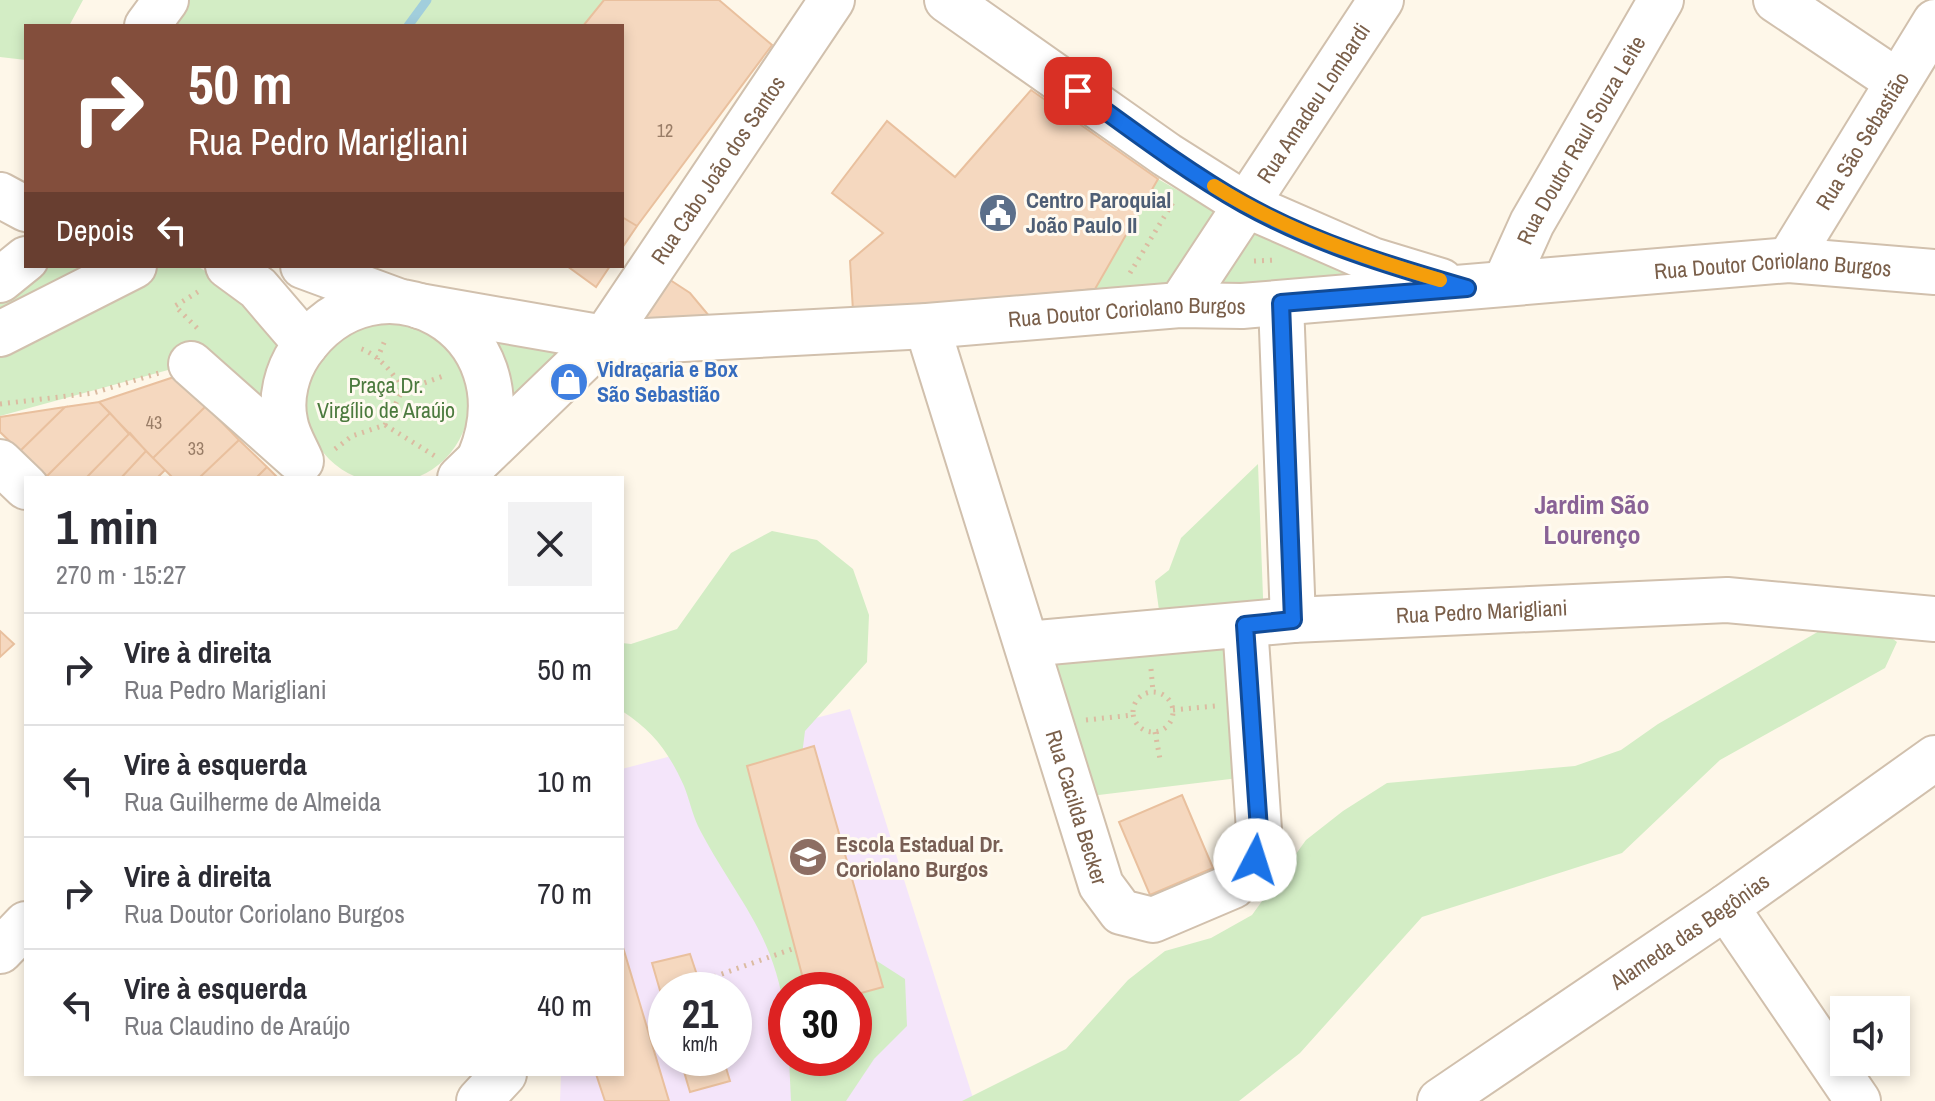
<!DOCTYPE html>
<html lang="pt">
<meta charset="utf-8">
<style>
body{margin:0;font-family:"Archivo Narrow",sans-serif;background:#f2f2f3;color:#2b2b33;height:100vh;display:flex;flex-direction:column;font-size:30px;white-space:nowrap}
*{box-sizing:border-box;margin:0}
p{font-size:26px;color:#7c7c81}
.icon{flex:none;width:44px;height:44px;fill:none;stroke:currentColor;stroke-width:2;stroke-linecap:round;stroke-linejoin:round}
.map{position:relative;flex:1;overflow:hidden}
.panel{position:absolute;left:24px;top:476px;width:600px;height:600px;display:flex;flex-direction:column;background:#fff;border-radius:0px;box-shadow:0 4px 12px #0003}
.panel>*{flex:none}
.hud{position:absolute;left:24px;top:24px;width:600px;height:244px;border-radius:0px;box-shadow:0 4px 12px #0003;background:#834e3c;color:#fff;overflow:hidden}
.tools{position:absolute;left:1830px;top:996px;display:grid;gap:16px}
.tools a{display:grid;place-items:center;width:80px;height:80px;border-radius:0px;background:#fff;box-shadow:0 4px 12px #0003;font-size:40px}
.speed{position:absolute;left:648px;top:972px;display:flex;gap:16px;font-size:40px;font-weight:700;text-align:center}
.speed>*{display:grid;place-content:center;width:104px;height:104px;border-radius:50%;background:#fff;box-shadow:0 4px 12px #0003;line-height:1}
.speed small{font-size:20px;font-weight:400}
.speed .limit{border:12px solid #d22;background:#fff;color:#111}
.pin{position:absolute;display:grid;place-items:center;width:68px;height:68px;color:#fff;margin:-34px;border-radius:16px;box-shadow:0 4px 12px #0006}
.me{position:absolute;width:88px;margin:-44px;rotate:5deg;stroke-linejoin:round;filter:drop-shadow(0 0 6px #0008)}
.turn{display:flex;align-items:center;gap:28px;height:168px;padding:0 32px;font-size:36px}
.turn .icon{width:104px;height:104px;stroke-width:2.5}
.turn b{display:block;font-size:56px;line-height:68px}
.then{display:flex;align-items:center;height:76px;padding:0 32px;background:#0003;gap:16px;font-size:30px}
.round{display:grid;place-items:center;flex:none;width:84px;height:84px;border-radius:0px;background:#f2f2f3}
.head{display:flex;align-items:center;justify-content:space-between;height:136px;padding:0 32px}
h1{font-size:48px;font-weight:700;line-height:60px}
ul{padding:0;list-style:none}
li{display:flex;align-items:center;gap:24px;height:112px;padding:0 32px;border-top:2px solid #e1e1e2}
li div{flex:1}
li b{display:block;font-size:30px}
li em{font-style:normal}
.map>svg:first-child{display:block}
</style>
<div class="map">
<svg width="1935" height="1101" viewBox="0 0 1935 1101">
<rect width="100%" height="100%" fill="#fef7e9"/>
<path fill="#f4e5fa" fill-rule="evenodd" d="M850 709 974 1101H560L561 1074H622V769ZM666 990H734V1058H666ZM786 990H854V1058H786Z"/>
<path fill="#d3edc5" d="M0 0H83L69 26H26V60L0 57Z
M168 0H643L607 26H158Z
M1158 179 1223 216 1177 289H1095Z
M1248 210 1430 286 1187 301Z
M41 266H109L0 321V299Z
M136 266H197L218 279 283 341 269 417 179 367 0 416V340Z
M305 401a82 82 0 1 1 164 0a82 82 0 1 1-164 0Z
M485 330 564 352 505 406Z
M1258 464 1264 623 1255 776 1074 798 1029 650 1162 632 1155 581 1169 570 1181 538Z
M772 531 817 540 853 569 869 615 867 662 805 731 799 779 866 954 905 979 907 1026 874 1059 846 1101H791L789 1058H854V990H786V1022C776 935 739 903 701 832 693 818 690 801 684 786 668 751 653 731 622 711V643L631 644 677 629 731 553Z
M1835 622 1871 623 1897 642 1885 668 1720 760 1622 853 1422 917 1300 1053 1239 1101H962L1066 1049 1128 980 1165 951 1211 938 1252 915 1306 840 1343 811 1387 783 1575 766 1621 750 1658 724Z"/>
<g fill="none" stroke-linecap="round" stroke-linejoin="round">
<path stroke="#a1cedc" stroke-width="9" d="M408 26 427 0"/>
</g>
<path fill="#f5d8bf" stroke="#e9c09e" stroke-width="2" d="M604 0H719L772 45 637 226 622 217V26H583Z
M1031 90 1158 179 1095 289 853 311 850 261 883 233 832 193 887 121 955 177Z
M622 217 637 226 622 248Z
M567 266H610L596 287Z
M661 274 690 293 715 323 651 329 636 314Z
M180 375 206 406 153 458 99 402Z
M99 402 110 413 47 476 20 451 65 407Z
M206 406 239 440 199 478H173L153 458Z
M65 407 20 451 0 432V417Z
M110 413 129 434 86 478H49L47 476Z
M130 433 146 451 121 478H86Z
M239 440 267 467 256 478H199Z
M146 451 165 470 157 478H121Z
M267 467 278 478H256Z
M0 631 14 644 0 657Z
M814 746 883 987 854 995V990H806L747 766Z
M1182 795 1213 868 1150 895 1119 822Z
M622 944 669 1101H605L596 1074H622Z
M690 954 702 990H666V1011L652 963Z
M680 1058H723L730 1081 690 1092Z"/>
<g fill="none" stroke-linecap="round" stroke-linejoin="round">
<g stroke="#d1c0ad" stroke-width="48">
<g id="minor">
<path d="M947 0 1167 155 1246 205 1372 260 1441 281"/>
<path d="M1776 0 1898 82"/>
<path d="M147 26 166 0"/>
<path d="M0 195 26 209"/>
<path id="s1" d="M1789 260 1935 22"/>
<path d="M228 266 258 288 306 344"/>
<path d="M303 266 398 301"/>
<path d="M0 280 26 259"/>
<path id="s2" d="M1505 283 1532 223 1661 0"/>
<path d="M1281 303 1293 620"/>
<path id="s3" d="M1180 305 1381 0"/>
<path id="s4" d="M419 306 627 342 927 326 1180 305 1242 306 1789 260 1935 272"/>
<path id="s5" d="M927 326 1101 885 1121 912 1153 920 1233 886 1255 860 1259 830 1245 625"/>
<path d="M0 334 134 266"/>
<path d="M191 364 297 458"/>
<path d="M301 461C296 449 287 435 285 421 280 398 287 371 300 352 377 241 533 328 480 457"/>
<path d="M0 462 26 487"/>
<path id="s6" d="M460 478 604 339 832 0"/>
<path id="s7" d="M1027 644 1293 620 1727 600 1935 619"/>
<path d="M1726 907 1858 1101"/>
<path d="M0 951 26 924"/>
<path d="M479 1101 504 1074"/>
<path id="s8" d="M1440 1101 1726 907 1935 758"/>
</g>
</g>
<path stroke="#dbbba1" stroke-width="5" stroke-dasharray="2 6" stroke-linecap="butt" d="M1254 261 1276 260
M1130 273 1175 199
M197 328 175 306 201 290
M377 359 386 338
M402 391 446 375
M0 404 93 393 159 373
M385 425 435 456
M335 449 352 436 385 425 402 391C396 374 376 353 359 348
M1151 669 1153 692
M1133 712a20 20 0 1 1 40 0a20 20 0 1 1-40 0Z
M1173 710 1216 706
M1086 720 1133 715
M1155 732 1160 759
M699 982 795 948"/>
<use href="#minor" stroke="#fff" stroke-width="44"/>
</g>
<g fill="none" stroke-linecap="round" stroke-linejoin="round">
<g stroke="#114b97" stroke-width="20">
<path id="route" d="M1078 91C1132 130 1186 171 1244 204 1314 243 1390 266 1467 288L1281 303 1293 620 1245 625 1259 830 1255 860"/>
</g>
<use href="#route" stroke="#1a73e8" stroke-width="14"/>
<path stroke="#f59e0b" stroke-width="14" d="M1214 186C1284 230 1361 257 1440 280"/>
</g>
<defs>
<g id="civic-disc" transform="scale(2)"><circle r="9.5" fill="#5c6f8a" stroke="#fffaf0"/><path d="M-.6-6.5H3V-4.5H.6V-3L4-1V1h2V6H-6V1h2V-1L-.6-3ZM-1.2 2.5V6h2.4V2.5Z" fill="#fff"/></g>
<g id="shop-disc" transform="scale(2)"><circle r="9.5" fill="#3f7fe0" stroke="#fffaf0"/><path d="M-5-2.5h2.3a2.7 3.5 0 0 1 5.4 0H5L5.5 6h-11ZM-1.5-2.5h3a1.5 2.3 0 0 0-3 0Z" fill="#fff"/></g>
<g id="school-disc" transform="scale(2)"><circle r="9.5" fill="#8d6e63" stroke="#fffaf0"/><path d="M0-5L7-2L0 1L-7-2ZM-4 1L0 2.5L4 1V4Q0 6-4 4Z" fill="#fff"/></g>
</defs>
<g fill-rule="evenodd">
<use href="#civic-disc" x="998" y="213"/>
<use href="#shop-disc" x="569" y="382"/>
<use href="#school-disc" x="808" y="857"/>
</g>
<g text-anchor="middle" stroke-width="6" stroke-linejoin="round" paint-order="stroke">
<g font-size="18" fill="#997d67">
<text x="665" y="137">12</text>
<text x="154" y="429">43</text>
<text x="196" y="455">33</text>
</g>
<g font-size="22" fill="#7a5f4a" stroke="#fffaf0">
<text dy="8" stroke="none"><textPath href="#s3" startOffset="242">Rua Amadeu Lombardi</textPath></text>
<text dy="8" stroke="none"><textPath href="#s2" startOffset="162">Rua Doutor Raul Souza Leite</textPath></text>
<text dy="8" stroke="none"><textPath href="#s1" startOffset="140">Rua São Sebastião</textPath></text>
<text dy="8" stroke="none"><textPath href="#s6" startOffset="404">Rua Cabo João dos Santos</textPath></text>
<text dy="8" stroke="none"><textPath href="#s4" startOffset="1360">Rua Doutor Coriolano Burgos</textPath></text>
<text dy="8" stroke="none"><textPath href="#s4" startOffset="712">Rua Doutor Coriolano Burgos</textPath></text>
<text dy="8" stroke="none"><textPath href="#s7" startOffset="456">Rua Pedro Marigliani</textPath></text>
<text dy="8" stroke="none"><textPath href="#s5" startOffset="504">Rua Cacilda Becker</textPath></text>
<text dy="8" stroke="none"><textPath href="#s8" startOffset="302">Alameda das Begônias</textPath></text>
</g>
<g font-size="22" font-weight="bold" fill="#4e5e75" stroke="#fffaf0" text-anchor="start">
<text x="1026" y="208">Centro Paroquial<tspan x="1026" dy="25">João Paulo II</tspan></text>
</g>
<g font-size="22" font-weight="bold" fill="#366cbe" stroke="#fffaf0" text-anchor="start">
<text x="597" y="377">Vidraçaria e Box<tspan x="597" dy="25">São Sebastião</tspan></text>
</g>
<g font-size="22" fill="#4c7a3e" stroke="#fffaf0">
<text x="386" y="393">Praça Dr.<tspan x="386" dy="25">Virgílio de Araújo</tspan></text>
</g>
<g font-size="22" font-weight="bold" fill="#785e54" stroke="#fffaf0" text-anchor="start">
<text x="836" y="852">Escola Estadual Dr.<tspan x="836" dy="25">Coriolano Burgos</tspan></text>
</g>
<g font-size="26" font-weight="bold" fill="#896296" stroke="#fffaf0">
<text x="1592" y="514">Jardim São<tspan x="1592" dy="30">Lourenço</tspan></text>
</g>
</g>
</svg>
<div class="tools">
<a><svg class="icon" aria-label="sound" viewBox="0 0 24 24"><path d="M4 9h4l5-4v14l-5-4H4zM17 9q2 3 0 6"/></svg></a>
</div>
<div class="speed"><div>21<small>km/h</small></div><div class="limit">30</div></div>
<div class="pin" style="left:1078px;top:91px;background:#d93025"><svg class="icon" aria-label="arrive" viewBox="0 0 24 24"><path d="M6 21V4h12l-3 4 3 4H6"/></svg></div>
<svg class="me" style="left:1255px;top:860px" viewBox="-20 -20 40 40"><circle r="19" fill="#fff"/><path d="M0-13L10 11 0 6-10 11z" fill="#1a73e8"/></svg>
<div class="hud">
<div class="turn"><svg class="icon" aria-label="right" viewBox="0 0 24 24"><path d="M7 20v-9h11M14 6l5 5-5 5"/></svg><div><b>50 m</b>Rua Pedro Marigliani</div></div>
<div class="then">Depois<svg class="icon" aria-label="left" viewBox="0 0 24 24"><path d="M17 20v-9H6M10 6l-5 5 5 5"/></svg></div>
</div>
<section class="panel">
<div class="head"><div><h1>1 min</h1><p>270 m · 15:27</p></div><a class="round"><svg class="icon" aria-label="close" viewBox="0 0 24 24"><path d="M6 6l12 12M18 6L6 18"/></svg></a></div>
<ul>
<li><svg class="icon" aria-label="right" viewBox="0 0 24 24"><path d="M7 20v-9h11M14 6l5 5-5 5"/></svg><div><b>Vire à direita</b><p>Rua Pedro Marigliani</p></div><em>50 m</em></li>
<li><svg class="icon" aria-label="left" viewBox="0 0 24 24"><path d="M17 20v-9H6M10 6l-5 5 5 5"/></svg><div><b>Vire à esquerda</b><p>Rua Guilherme de Almeida</p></div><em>10 m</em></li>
<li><svg class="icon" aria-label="right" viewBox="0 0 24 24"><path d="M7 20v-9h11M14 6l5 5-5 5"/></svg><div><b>Vire à direita</b><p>Rua Doutor Coriolano Burgos</p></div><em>70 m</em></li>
<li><svg class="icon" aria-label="left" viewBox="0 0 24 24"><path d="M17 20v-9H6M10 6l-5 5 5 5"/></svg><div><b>Vire à esquerda</b><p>Rua Claudino de Araújo</p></div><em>40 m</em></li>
</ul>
</section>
</div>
